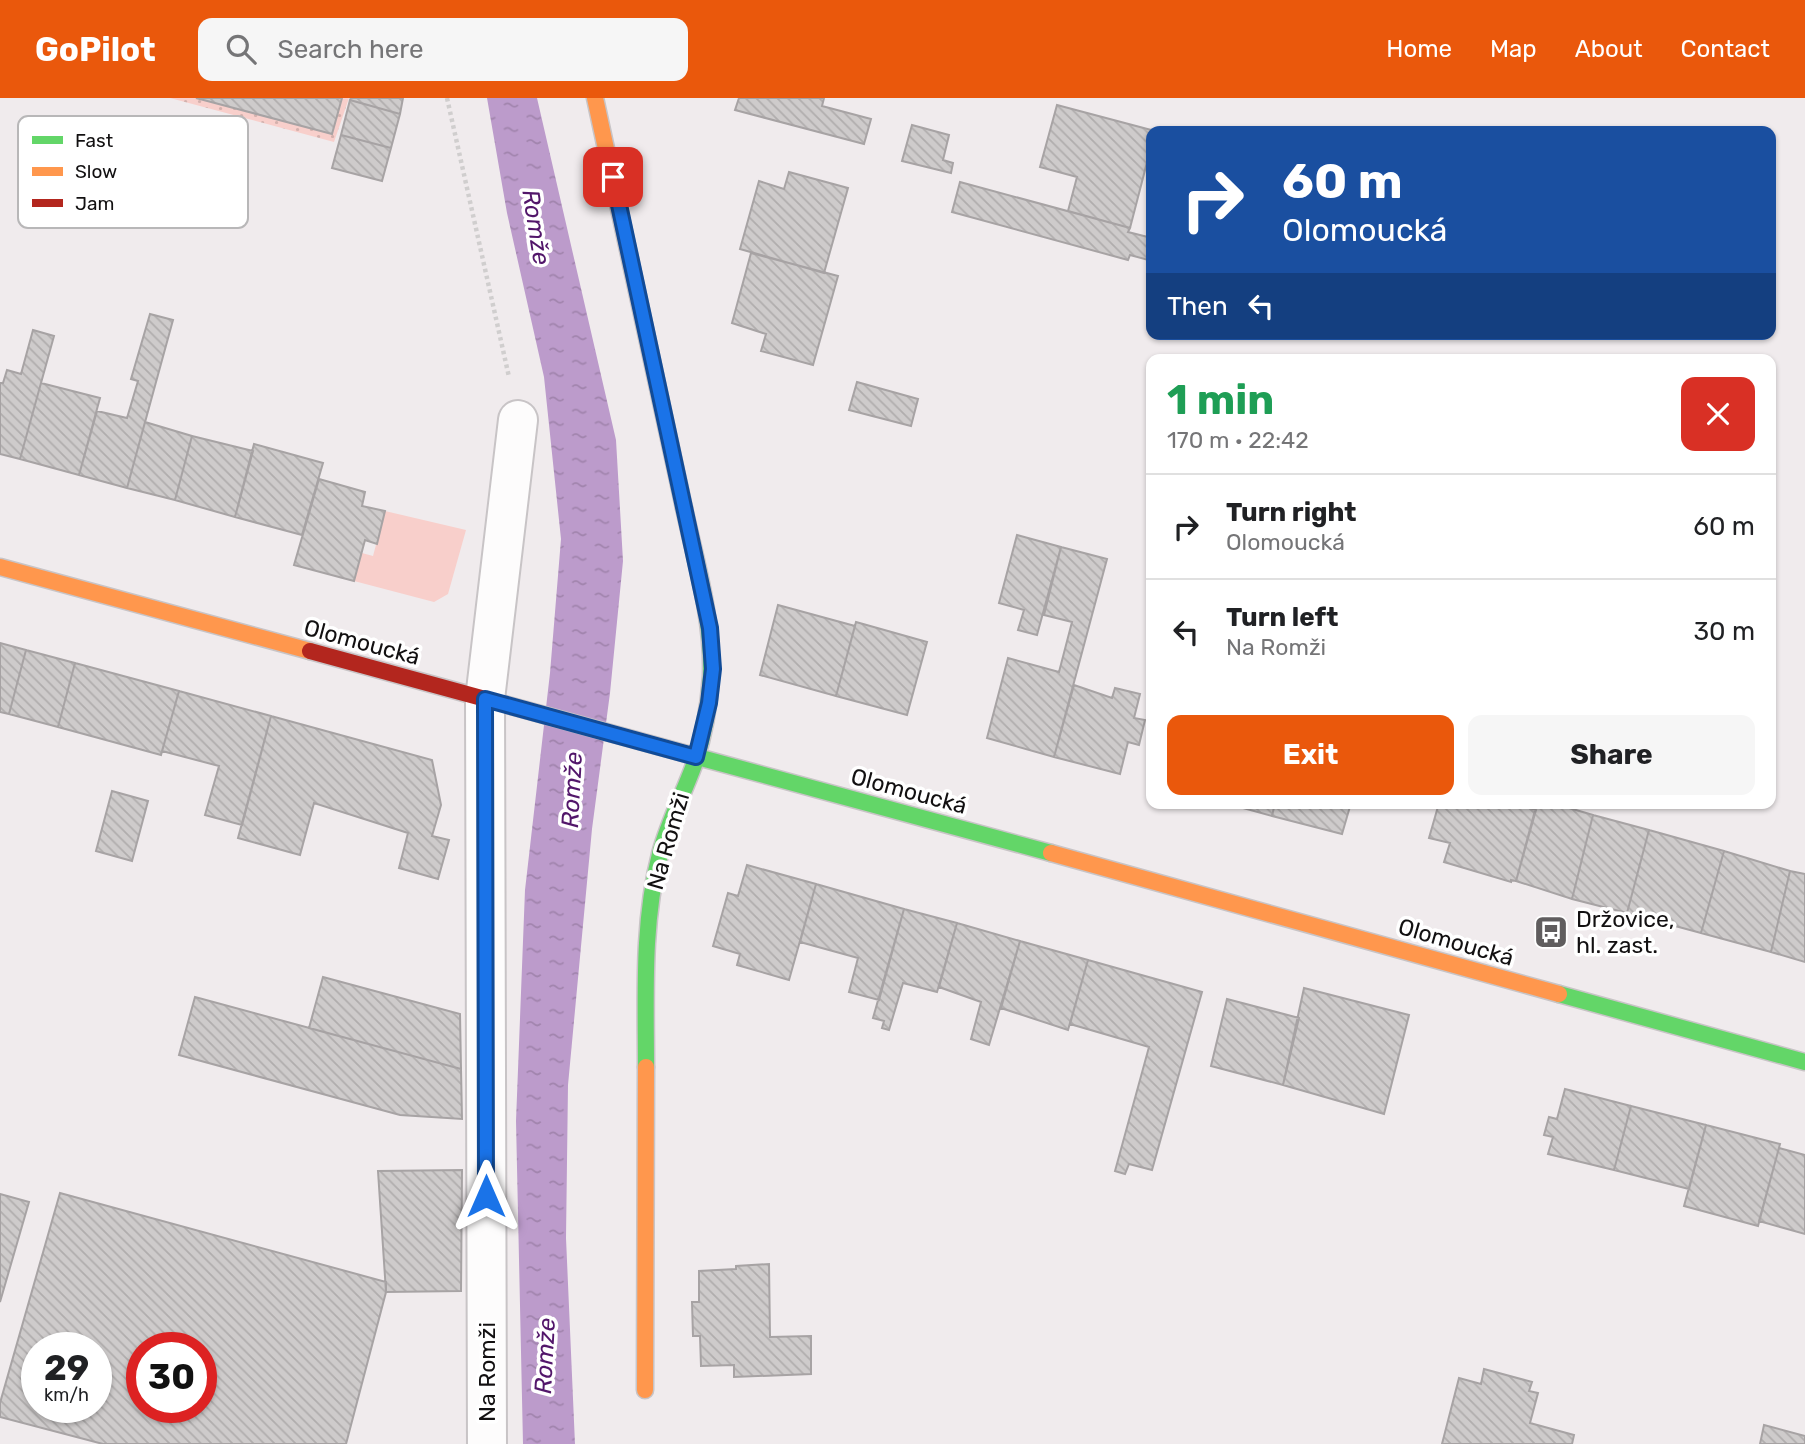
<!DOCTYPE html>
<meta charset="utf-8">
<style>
body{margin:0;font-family:Rubik,sans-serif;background:#f6f6f6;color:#202124;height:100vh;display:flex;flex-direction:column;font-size:26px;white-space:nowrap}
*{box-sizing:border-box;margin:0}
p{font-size:23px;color:#757577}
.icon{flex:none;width:38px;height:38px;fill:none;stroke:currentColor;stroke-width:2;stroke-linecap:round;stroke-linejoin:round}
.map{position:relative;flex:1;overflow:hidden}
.panel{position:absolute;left:1146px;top:256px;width:630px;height:455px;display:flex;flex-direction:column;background:#fff;border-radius:14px;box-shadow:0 2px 5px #0004}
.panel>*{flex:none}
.guide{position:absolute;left:1146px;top:28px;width:630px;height:214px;border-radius:14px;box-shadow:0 2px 5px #0004;background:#1a4fa0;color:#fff;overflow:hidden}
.speed{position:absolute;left:21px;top:1234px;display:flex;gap:14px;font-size:35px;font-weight:700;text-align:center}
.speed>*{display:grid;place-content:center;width:91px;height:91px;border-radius:50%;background:#fff;box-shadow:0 2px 5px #0004;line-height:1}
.speed small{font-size:18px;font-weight:400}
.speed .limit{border:10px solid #d22;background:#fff;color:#111}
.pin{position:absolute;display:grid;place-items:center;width:60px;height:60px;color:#fff;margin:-30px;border-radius:14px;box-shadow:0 4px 10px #0006}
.me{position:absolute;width:77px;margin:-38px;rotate:0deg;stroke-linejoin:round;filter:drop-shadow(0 0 5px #0008)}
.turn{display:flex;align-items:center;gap:24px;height:147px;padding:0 21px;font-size:32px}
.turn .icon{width:91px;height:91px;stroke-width:2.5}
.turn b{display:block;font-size:49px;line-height:60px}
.then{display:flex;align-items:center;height:66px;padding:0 21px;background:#0003;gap:14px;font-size:26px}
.round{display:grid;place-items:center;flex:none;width:74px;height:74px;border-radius:14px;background:#f6f6f6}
.summary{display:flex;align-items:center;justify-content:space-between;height:119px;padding:0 21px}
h1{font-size:42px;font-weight:700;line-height:52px;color:#1e9e55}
.action{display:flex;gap:14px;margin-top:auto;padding:14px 21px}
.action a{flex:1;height:80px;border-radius:14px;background:#ea580c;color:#fff;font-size:28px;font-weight:700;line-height:80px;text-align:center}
.action a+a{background:#f6f6f6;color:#202124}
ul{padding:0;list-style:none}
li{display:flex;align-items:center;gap:21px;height:105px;padding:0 21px;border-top:2px solid #e0e0e0}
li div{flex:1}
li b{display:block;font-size:26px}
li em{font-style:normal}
header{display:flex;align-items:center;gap:42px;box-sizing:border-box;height:98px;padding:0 35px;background:#ea580c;color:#fff}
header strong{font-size:33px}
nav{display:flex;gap:38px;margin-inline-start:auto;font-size:24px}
.search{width:490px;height:63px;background:#f6f6f6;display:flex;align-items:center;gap:18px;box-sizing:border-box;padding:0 24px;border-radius:14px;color:#757577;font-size:26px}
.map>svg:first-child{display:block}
</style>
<header>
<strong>GoPilot</strong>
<div class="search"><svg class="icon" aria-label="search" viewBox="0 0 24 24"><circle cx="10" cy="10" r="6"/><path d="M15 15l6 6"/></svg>Search here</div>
<nav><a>Home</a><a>Map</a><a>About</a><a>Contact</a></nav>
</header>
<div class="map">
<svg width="1805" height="1346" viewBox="0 0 1805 1346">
<defs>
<pattern id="grass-dots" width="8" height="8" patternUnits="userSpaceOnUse" patternTransform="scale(1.75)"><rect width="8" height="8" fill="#f8cfcb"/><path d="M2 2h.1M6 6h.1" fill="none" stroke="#d4b1ad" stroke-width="1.8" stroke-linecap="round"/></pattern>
<pattern id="water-ripples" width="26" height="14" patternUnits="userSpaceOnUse" patternTransform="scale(1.75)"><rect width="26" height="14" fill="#bc9bcb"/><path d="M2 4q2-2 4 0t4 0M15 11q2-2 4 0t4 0" fill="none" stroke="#a184ad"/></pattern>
<pattern id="building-back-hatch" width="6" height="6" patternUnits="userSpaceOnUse" patternTransform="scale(1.75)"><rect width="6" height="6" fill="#cecbcb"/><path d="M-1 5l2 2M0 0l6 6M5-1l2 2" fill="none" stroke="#b0adad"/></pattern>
</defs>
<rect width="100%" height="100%" fill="#f0ebed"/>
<path fill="url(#grass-dots)" d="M170 0H349L334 44Z"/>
<path fill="#f8cfcb" d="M385 413 466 432 448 496 434 504 354 483 362 455 373 458Z"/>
<path fill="url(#water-ripples)" d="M487 0H537L616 342 623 463 610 595 592 731 568 987 566 1140 575 1346H523L516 1023 525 792 550 575 561 441 544 279 507 115Z"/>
<path fill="url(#building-back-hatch)" stroke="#a7a3a4" stroke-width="2" fill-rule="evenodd" d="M196 0H342L332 36Z
M351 0H403L400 16 350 2Z
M739 0H824L822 8 871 21 864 46 735 12Z
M350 2 400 16 391 50 341 37Z
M1057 7 1155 33H1152V45L1130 130 1068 113 1077 79 1040 69Z
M912 27 949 37 943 62 953 65 951 75 902 63Z
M341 37 391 50 382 83 332 70Z
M789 74 848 90 824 175 740 151 759 83 784 91Z
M960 84 1130 130 1128 134 1152 140V163L1130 157 1128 162 952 114Z
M751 155 838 178 813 267 761 253 766 236 732 225Z
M150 216 173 222 127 390 79 377 97 313 127 320 138 283 131 281Z
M33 232 54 238 20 361 0 356V285H3L7 272 21 276Z
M857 284 918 301 911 328 849 312Z
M41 285 100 300 79 377 20 361Z
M145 324 192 338 175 402 127 390Z
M192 338 253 353 235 419 175 402Z
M254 346 323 365 302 437 235 419Z
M319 381 365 394 362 408 385 413 377 446 365 442 354 483 294 467Z
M1017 437 1061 449 1037 537 1018 532 1024 512 999 505Z
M1061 449 1107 461 1054 659 987 640 1008 560 1059 574 1072 524 1044 517Z
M778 507 855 528 836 598 760 577Z
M856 524 927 544 907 617 836 598Z
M0 545 26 552 9 616 0 614Z
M26 552 75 565 58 629 9 616Z
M75 565 179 593 161 657 58 629Z
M1074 587 1112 600 1115 590 1140 596 1134 620 1145 622 1139 647 1128 644 1120 676 1054 659Z
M179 593 271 618 242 727 205 717 219 668 162 653Z
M271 618 432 662 441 707 432 738 449 742 438 781 399 770 408 735 314 705 300 757 238 740Z
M112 693 148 703 132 763 96 753Z
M1225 705H1275L1272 718Z
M1275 705H1351L1342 736 1272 718Z
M1439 705H1511L1536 712 1516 783 1511 782V784L1444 764 1450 745 1429 740Z
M1537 705H1552L1593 717 1572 801 1516 783Z
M1593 717 1649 732 1627 815 1572 801Z
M1649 732 1724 753 1701 835 1627 815Z
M1724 753 1790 773 1771 854 1701 835Z
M747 767 816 786 789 882 737 867 740 856 713 848 728 795 738 798Z
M1790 773 1805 776V864L1771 854Z
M816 786 904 811 879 902 849 894 858 860 800 844Z
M904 811 957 825 937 894 903 885 889 932 882 930 884 923 873 920Z
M957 825 1020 843 989 947 971 941 981 904 939 889Z
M1020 843 1088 862 1068 932 1001 910Z
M1088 862 1202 894 1152 1072 1129 1066 1125 1076 1115 1073 1149 949 1070 926Z
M323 879 460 916 461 971 309 930Z
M1304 890 1409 917 1384 1016 1283 987Z
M195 899 461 971 462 1021 400 1017 179 957Z
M1227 901 1299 920 1283 987 1211 968Z
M1565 991 1631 1008 1614 1072 1548 1056 1553 1039 1544 1037 1549 1019 1557 1021Z
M1631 1008 1706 1027 1689 1091 1614 1072Z
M1706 1027 1780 1046 1758 1128 1684 1108Z
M1779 1050 1805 1057V1136L1759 1123Z
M462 1072 461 1193 386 1194 378 1073Z
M60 1095 386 1184V1194L346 1346H103L0 1319V1305ZM37 1250H96V1309H37ZM142 1250H201V1309H142Z
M0 1096 29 1104 0 1204Z
M769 1166 770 1239 811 1238V1276L734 1279V1267L701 1268 700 1238H693L692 1204H699V1173L736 1171V1168Z
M1484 1271 1532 1284 1529 1293 1538 1295 1530 1325 1574 1337 1572 1346H1442L1459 1280 1481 1286Z
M1764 1327 1805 1338V1346H1760Z"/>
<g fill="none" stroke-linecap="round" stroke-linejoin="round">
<g stroke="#c8c4c6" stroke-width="42">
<path id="street" d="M487 1346 485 601 518 322"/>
</g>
<g stroke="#c8c4c6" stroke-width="19">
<path id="fast" d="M694 658 1051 755
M1559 896 1805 964
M646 969C646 898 642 825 660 756 668 725 683 697 694 667 704 638 709 608 711 578 713 521 696 465 684 410"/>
</g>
<g stroke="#c8c4c6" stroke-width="19">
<path id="slow" d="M595 0 684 410
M0 469 310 553
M1051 755 1559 896
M645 1292 646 969"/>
</g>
<g stroke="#c8c4c6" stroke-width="19">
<path id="jam" d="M310 553 694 658"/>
</g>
<path stroke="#d0cece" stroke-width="4.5" stroke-dasharray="3.5 3.5" stroke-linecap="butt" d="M447 0 509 279"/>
<use href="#street" stroke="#fdfcfc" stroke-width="38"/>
<use href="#fast" stroke="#63d668" stroke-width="16"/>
<use href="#slow" stroke="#ff974d" stroke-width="16"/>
<use href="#jam" stroke="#b3261e" stroke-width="16"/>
</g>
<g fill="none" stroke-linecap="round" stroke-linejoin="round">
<g stroke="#114b97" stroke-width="18">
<path id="route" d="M486 1098 485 601 696 659 709 605 713 571 710 530 613 79"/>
</g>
<use href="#route" stroke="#1a73e8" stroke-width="12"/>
</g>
<defs>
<g id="bus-square" transform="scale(1.75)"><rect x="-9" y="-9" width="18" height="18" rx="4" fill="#605d5e" stroke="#fff"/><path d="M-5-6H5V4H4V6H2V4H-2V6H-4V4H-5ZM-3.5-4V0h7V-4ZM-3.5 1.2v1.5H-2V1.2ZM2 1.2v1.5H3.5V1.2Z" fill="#fff"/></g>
</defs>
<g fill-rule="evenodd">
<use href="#bus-square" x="1551" y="834"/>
</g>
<g text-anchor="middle" stroke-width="7" stroke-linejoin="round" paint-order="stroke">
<g font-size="23" fill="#121011" stroke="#fff">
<text transform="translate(362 544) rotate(15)" y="8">Olomoucká</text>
<text transform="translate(909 693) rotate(15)" y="8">Olomoucká</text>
<text transform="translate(668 743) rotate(-74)" y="8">Na Romži</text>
<text transform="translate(1456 844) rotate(16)" y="8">Olomoucká</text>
<text transform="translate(487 1274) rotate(-90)" y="8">Na Romži</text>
</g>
<g font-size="23" fill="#121011" stroke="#fff" text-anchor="start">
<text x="1576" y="829">Držovice,<tspan x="1576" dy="26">hl. zast.</tspan></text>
</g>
<g font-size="24" font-style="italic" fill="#52166a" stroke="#fff">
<text transform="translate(536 129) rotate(81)" y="8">Romže</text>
<text transform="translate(572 692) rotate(-87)" y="8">Romže</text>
<text transform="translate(545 1258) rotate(-87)" y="8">Romže</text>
</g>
</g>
<rect x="18" y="18" width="230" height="112" rx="10" fill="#fff" stroke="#b8b7b8" stroke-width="2"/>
<rect x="32" y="38" width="31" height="8" fill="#63d668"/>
<rect x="32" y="69" width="31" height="9" fill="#ff974d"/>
<rect x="32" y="101" width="31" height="8" fill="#b3261e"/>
<g font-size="19" fill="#121011">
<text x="75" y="49">Fast</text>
<text x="75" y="80">Slow</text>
<text x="75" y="112">Jam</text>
</g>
</svg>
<div class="speed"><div>29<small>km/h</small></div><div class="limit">30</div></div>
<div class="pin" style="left:613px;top:79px;background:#d93025"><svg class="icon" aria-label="arrive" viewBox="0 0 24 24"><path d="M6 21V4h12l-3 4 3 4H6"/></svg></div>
<svg class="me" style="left:486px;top:1098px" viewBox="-20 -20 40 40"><path d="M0-17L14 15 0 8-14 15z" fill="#1a73e8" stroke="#fff" stroke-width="4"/></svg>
<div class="guide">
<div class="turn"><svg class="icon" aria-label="right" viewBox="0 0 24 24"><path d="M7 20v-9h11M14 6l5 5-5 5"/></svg><div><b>60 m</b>Olomoucká</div></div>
<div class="then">Then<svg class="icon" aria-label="left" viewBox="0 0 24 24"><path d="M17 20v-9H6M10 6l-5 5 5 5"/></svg></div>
</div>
<section class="panel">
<div class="summary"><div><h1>1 min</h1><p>170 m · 22:42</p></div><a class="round" style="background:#d93025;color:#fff"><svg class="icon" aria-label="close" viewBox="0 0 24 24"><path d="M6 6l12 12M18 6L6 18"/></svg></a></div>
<ul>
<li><svg class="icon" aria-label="right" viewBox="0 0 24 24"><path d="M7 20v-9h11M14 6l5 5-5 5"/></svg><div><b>Turn right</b><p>Olomoucká</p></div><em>60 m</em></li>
<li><svg class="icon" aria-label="left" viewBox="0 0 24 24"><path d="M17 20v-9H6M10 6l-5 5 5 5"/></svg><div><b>Turn left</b><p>Na Romži</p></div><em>30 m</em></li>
</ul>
<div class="action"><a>Exit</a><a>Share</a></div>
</section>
</div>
